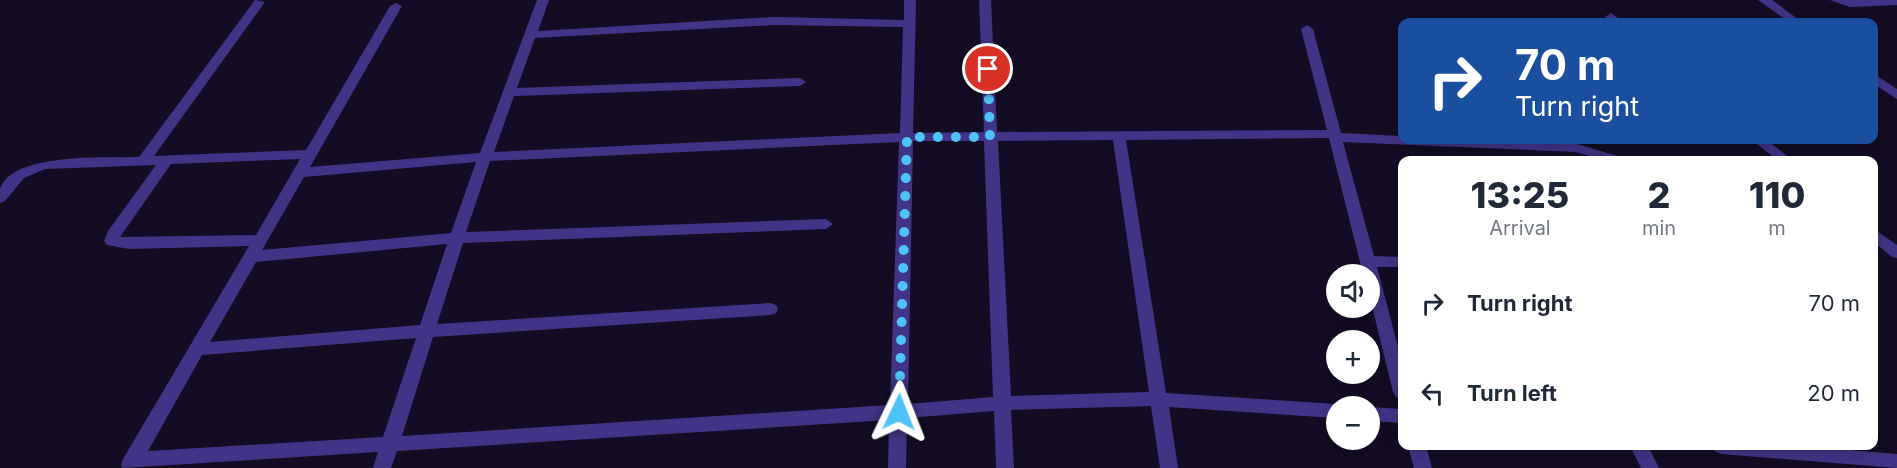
<!DOCTYPE html>
<meta charset="utf-8">
<style>
body{margin:0;font-family:Inter,sans-serif;background:#f6f6f7;color:#1f2937;height:100vh;display:flex;flex-direction:column;font-size:22px;white-space:nowrap}
*{box-sizing:border-box;margin:0}
p{font-size:20px;color:#747a83}
.icon{flex:none;width:33px;height:33px;fill:none;stroke:currentColor;stroke-width:2;stroke-linecap:round;stroke-linejoin:round}
.map{position:relative;flex:1;overflow:hidden}
.panel{position:absolute;left:1398px;top:156px;width:480px;height:294px;display:flex;flex-direction:column;background:#fff;border-radius:12px;box-shadow:0 3px 15px #0003}
.panel>*{flex:none}
.hud{position:absolute;left:1398px;top:18px;width:480px;height:126px;border-radius:12px;box-shadow:0 3px 15px #0003;background:#1a4fa0;color:#fff;overflow:hidden}
.controls{position:absolute;left:1326px;top:264px;display:grid;gap:12px}
.controls a{display:grid;place-items:center;width:54px;height:54px;border-radius:50%;background:#fff;box-shadow:0 3px 15px #0003;font-size:30px}
.pin{position:absolute;display:grid;place-items:center;width:51px;height:51px;color:#fff;margin:-26px;border:3px solid #fff;border-radius:50%;box-shadow:0 2px 6px #0007}
.me{position:absolute;width:66px;margin:-33px;rotate:2deg;stroke-linejoin:round;filter:drop-shadow(0 0 4px #0008)}
.turn{display:flex;align-items:center;gap:21px;height:126px;padding:0 18px;font-size:27px}
.turn .icon{width:78px;height:78px;stroke-width:2.5}
.turn b{display:block;font-size:42px;line-height:51px}
.eta{display:flex;justify-content:space-evenly;align-items:center;height:102px;text-align:center}
.eta b{font-size:36px;font-weight:800;line-height:42px}
ul{padding:0;list-style:none}
li{display:flex;align-items:center;gap:18px;height:90px;padding:0 18px}
li div{flex:1}
li b{display:block;font-size:22px}
li em{font-style:normal}
.map>svg:first-child{display:block}
</style>
<div class="map">
<svg width="1897" height="468" viewBox="0 0 1897 468">
<rect width="100%" height="100%" fill="#130c24"/>
<g fill="none" stroke-linecap="round" stroke-linejoin="round">
<path fill="#413486" fill-rule="evenodd" d="M255 0 265 2 154 156 306 150 390 6 396 3 402 6 310 167 480 153 537 0H549L538 31 774 17 904 20V0H916L913 133 984 132 979 0H991L997 132 1327 130 1301 29 1307 25 1313 29 1341 133 1402 136V140H1485L1577 144 1621 157 1623 160H1602L1576 152 1343 142 1374 256 1402 257V267H1377L1402 362V399L1396 397 1393 392 1370 298V274H1363L1329 138 1126 140 1166 393 1336 404 1343 406H1336V418L1169 407 1178 468H1160L1151 406 1011 410 1014 468H996L994 411 907 418 906 468H888L889 420 397 451 391 468H373L378 452 122 468 121 465 123 459 249 246 129 249 107 245 104 241 108 231 156 165 45 169 24 178 5 201 0 203C0 199 0 192 0 189 12 152 107 158 139 157ZM774 25 903 27 900 133 494 152 514 96 800 86 806 82 800 78 517 88 535 38ZM1113 140 1149 392 1011 396 998 141ZM913 141H984L993 397 908 404ZM899 142 890 405 402 436 433 337 770 315 776 313 778 309 776 305 770 303 437 324 463 243 826 229 833 224 826 219 466 232 490 161ZM300 159 256 235 120 237 171 164ZM476 162 451 233 262 250 304 177ZM447 244 420 325 210 342 256 262ZM416 338 383 437 148 451 202 355Z
M1758 0H1772L1802 22H1789Z
M1830 0H1897V5L1850 7Z
M1611 13 1623 22H1610L1605 17Z
M1874 74 1897 89V99L1874 84Z
M1752 140H1767L1792 160H1777Z
M1874 229 1897 245V258L1892 257 1874 242Z
M1370 407 1402 409V423L1370 421Z
M1408 446H1426L1432 468H1414Z
M1630 446H1648L1659 468H1641Z
M1712 446H1800L1897 454V468L1721 454 1715 451Z"/>
</g>
<g fill="none" stroke-linecap="round" stroke-linejoin="round">
<path stroke="#4fc3f7" stroke-width="10" stroke-dasharray="0 18" d="M899 412 907 137H990L988 69"/>
</g>
</svg>
<div class="controls">
<a><svg class="icon" aria-label="sound" viewBox="0 0 24 24"><path d="M4 9h4l5-4v14l-5-4H4zM17 9q2 3 0 6"/></svg></a>
<a>+</a>
<a>−</a>
</div>
<div class="pin" style="left:988px;top:69px;background:#d93025"><svg class="icon" aria-label="arrive" viewBox="0 0 24 24"><path d="M6 21V4h12l-3 4 3 4H6"/></svg></div>
<svg class="me" style="left:899px;top:412px" viewBox="-20 -20 40 40"><path d="M0-17L14 15 0 8-14 15z" fill="#4fc3f7" stroke="#fff" stroke-width="4"/></svg>
<div class="hud">
<div class="turn"><svg class="icon" aria-label="right" viewBox="0 0 24 24"><path d="M7 20v-9h11M14 6l5 5-5 5"/></svg><div><b>70 m</b>Turn right</div></div>
</div>
<section class="panel">
<div class="eta">
<div><b>13:25</b><p>Arrival</p></div>
<div><b>2</b><p>min</p></div>
<div><b>110</b><p>m</p></div>
</div>
<ul>
<li><svg class="icon" aria-label="right" viewBox="0 0 24 24"><path d="M7 20v-9h11M14 6l5 5-5 5"/></svg><div><b>Turn right</b></div><em>70 m</em></li>
<li><svg class="icon" aria-label="left" viewBox="0 0 24 24"><path d="M17 20v-9H6M10 6l-5 5 5 5"/></svg><div><b>Turn left</b></div><em>20 m</em></li>
</ul>
</section>
</div>
